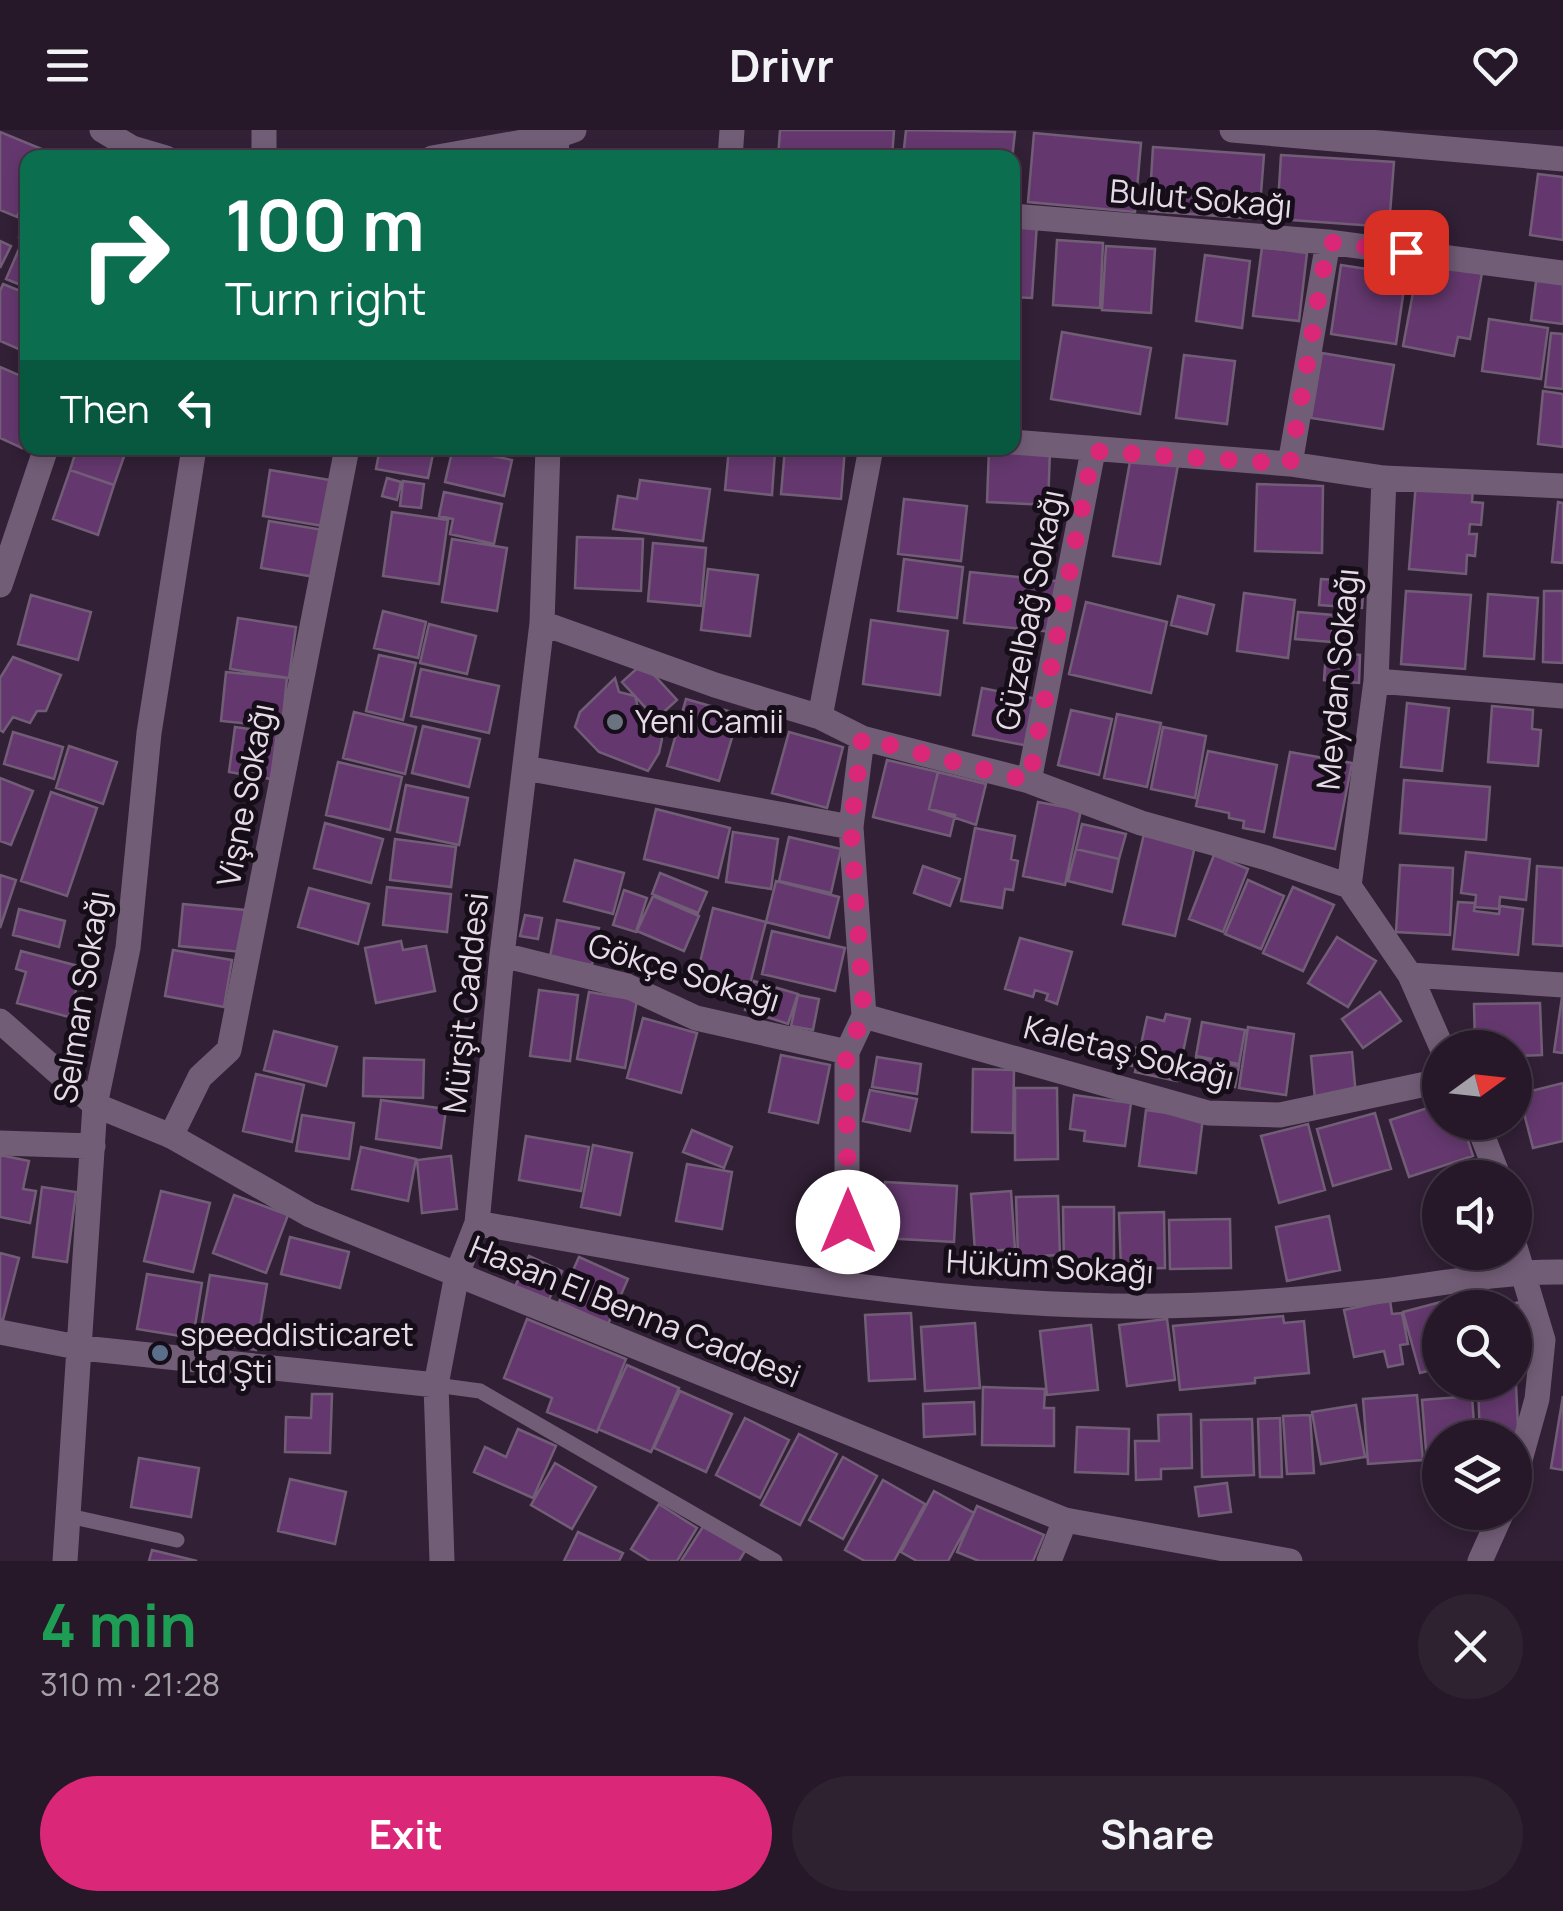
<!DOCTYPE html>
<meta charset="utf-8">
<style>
body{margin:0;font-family:Manrope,sans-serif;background:#2e2130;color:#f1f3f6;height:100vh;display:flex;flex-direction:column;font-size:38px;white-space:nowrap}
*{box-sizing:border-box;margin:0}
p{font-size:32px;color:#a4a0a8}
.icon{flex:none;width:55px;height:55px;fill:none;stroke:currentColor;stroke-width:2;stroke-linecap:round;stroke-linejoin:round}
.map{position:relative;height:1431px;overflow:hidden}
.panel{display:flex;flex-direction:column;background:#261828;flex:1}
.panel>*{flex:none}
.guide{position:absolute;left:20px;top:20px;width:1000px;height:305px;border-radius:20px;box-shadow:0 5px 15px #0003,0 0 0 2px #423745;background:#0b6e4f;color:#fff;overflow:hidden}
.needle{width:65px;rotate:75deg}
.buttons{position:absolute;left:1422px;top:900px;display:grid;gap:20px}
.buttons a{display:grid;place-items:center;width:110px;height:110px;border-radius:50%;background:#261828;box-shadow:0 5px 15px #0003,0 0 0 2px #423745;font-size:50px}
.pin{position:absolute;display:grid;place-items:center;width:85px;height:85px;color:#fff;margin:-42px;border-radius:20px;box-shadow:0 5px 15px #0006}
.me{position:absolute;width:110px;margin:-55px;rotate:0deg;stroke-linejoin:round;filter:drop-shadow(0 0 8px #0008)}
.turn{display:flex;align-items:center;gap:35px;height:210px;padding:0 40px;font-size:45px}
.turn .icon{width:130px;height:130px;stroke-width:2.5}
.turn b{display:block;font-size:70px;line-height:85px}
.then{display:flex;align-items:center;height:95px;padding:0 40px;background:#0003;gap:20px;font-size:38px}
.round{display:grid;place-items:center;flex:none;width:105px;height:105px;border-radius:52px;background:#2e2130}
.summary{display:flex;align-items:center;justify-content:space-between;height:170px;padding:0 40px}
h1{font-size:60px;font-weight:700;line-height:75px;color:#1e9e55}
.button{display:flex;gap:20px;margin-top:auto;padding:20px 40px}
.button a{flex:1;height:115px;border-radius:60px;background:#db2777;color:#fff;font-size:40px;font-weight:700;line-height:115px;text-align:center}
.button a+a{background:#2e2130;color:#f1f3f6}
header{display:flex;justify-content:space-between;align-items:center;height:130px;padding:0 40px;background:#261828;font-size:45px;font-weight:700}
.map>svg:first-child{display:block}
</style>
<header><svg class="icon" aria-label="menu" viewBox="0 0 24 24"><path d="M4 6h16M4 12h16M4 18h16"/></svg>Drivr<svg class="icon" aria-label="heart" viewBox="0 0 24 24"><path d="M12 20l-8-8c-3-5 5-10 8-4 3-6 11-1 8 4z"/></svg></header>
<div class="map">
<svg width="1563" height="1431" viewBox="0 0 1563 1431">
<rect width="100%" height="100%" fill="#322036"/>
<path fill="#64386e" stroke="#725d77" stroke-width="2.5" d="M780 0H894L892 28H778Z
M906 0 1015 2 1012 30 903 28Z
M0 2 44 20 41 28H28V62L17 87 0 80Z
M1034 3 1141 13 1135 82 1028 72Z
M1153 17 1264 25 1259 89 1149 81Z
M1281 25 1394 32 1389 97 1277 89Z
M1538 44 1563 47V110L1530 105Z
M28 87V111L19 107Z
M1012 92 1037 93 1032 168 1012 167Z
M1057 110 1103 113 1100 178 1053 175Z
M0 111 11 116 0 138Z
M1106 116 1155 119 1151 183 1102 180Z
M1262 117 1307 123 1299 191 1253 186Z
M19 119 28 123V158L6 149Z
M1205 125 1250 131 1242 198 1196 191Z
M1419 131 1482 143 1470 209 1458 207 1454 226 1403 216Z
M1341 135 1406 145 1396 214 1331 204Z
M1537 144 1563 148V194L1531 190Z
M3 154 28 164V223L0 211V161Z
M1489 189 1548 198 1541 249 1482 241Z
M1062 202 1151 218 1140 284 1051 269Z
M1551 203 1563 204V259L1545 257Z
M1322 223 1394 235 1383 299 1311 288Z
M1184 225 1235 231 1227 294 1176 288Z
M0 237 28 249V305L22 318 0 308Z
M1543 261 1563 264V317L1538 314Z
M77 318H127L114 355 70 340Z
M380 318 433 324 428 348 376 339Z
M453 318 512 330 504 366 445 352Z
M670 318H695V325L669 323Z
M729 318 775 322 772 365 725 360Z
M729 318H780L779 323Z
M785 318H845L841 369 781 364Z
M989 318 1050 321 1048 375 987 372Z
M1131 326 1178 335 1160 434 1113 426Z
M70 340 114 355 98 405 53 389Z
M270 340 330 350 323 396 263 386Z
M387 348 401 352 397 370 382 366Z
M640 350 710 359 703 411 613 399 618 366 637 369Z
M403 351 424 354 421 378 400 376Z
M1416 352 1473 358 1472 372 1483 373 1481 395 1470 394 1469 404H1477L1475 426 1467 425 1466 444 1409 439Z
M1257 354 1323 356 1322 423 1255 421Z
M444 362 502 374 494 414 450 404 453 389 439 386Z
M904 369 967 376 961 431 898 424Z
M1558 372 1563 373V433L1552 432Z
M392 382 448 390 439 454 383 446Z
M269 391 323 400 315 447 261 438Z
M577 407 643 409 641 461 575 458Z
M452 409 507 418 497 481 442 472Z
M653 413 706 418 701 476 648 471Z
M904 429 963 437 957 488 898 481Z
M708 439 758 445 750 506 701 500Z
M970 442 1057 451 1052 502 964 493Z
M1321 449 1364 452 1362 478 1319 475Z
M1406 461 1471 465 1465 539 1401 534Z
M1544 461H1563V533L1543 532Z
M1244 463 1295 470 1288 528 1237 521Z
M1488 464 1538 468 1534 529 1484 526Z
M31 465 91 482 78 530 18 514Z
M1178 466 1214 475 1207 504 1171 495Z
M1086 472 1167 492 1151 563 1069 544Z
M383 481 426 492 418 528 374 518Z
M1298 482 1333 485 1331 512 1295 509Z
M238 488 296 497 289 548 230 539Z
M871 490 948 501 940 565 863 554Z
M429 494 476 506 467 544 420 533Z
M1326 522 1360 525 1359 553 1324 550Z
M379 525 416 533 403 590 366 581Z
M13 527 61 545 46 581H37L30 593 13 587 3 602 0 600V548Z
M643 533 677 570 656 589 622 552Z
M421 539 499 556 489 603 411 586Z
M226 542 287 548 282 597 221 591Z
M615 548 619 562 635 566 640 585 654 588 662 609 659 623 648 641 599 622 575 597 580 582Z
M982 558 1037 569 1028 616 973 605Z
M686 569 739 584 719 651 667 636Z
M1407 573 1449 578 1442 641 1401 637Z
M1492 576 1533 580 1532 599 1541 600 1538 636 1488 632Z
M1071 580 1112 589 1099 645 1058 635Z
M354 582 416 597 405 644 343 628Z
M1117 584 1161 593 1147 657 1104 648Z
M423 596 480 609 469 657 412 643Z
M235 597 277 603 271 649 229 642Z
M1163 597 1206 606 1195 668 1151 659Z
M13 602 63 617 54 649 4 634Z
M789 602 843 617 827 678 772 663Z
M69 616 117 632 103 674 56 658Z
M1208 621 1277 635 1264 702 1243 698 1244 691 1229 688V683L1196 676Z
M1290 622 1352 633 1335 719 1274 707Z
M887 630 938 642 929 679 955 685 950 706 873 687Z
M338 632 402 647 390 700 326 685Z
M938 642 986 654 976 695 929 679Z
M0 648 33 661 11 715 0 711Z
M1404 650 1490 657 1486 710 1400 703Z
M406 655 468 668 459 715 397 702Z
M51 662 97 678 67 766 21 751Z
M1038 672 1081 680 1065 755 1023 746Z
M656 679 730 698 718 748 644 729Z
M325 693 383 709 371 753 314 738Z
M1082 694 1126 704 1119 729 1076 719Z
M975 698 1015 706 1011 729 1018 731 1013 760 1005 759 1002 778 961 771Z
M733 702 778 709 771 759 726 752Z
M1144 704 1195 716 1175 806 1123 794Z
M789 707 841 719 831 763 779 751Z
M395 709 456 717 451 757 390 750Z
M1076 719 1119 729 1112 762 1068 751Z
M1466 722 1530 729 1526 770 1500 767 1499 779 1475 777 1476 765 1461 763Z
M1214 725 1248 739 1223 802 1189 789Z
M575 730 624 743 613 784 564 771Z
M1400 735 1453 738 1450 805 1396 802Z
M923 736 960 749 950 776 914 763Z
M1537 736 1563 738V816L1533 814Z
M660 743 707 762 698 783 652 764Z
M0 745 16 750 0 798Z
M1248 750 1284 766 1261 819 1225 804Z
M776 751 839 767 829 808 766 792Z
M387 757 451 764 447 802 383 795Z
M1293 757 1334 775 1303 841 1263 823Z
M309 758 369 774 358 814 298 797Z
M624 760 647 768 636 802 613 795Z
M653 766 699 786 684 821 637 801Z
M1458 772 1475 773 1474 781 1499 784 1500 776 1523 779 1518 825 1453 819Z
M183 774 245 780 242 822 179 816Z
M713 778 766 792 750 854 698 841Z
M19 779 65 791 59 817 13 805Z
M525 785 542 788 538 809 520 806Z
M557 790 599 798 592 835 550 827Z
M772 801 845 818 835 861 762 844Z
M1337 807 1376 831 1348 877 1308 853Z
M1020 808 1072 822 1057 874 1046 870 1048 864 1035 860 1033 867 1005 859Z
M401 811 403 820 426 816 435 861 376 873 365 818Z
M173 820 232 830 224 877 165 866Z
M21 821 82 837 69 887 17 873 26 842 16 839Z
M754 851 798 864 788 894 745 880Z
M539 860 578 865 570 931 530 926Z
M589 862 637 870 625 938 577 929Z
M1380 862 1401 891 1363 918 1342 889Z
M798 865 819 869 813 900 791 896Z
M1562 867H1563V923L1554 922Z
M1540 873 1542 925 1515 926V918H1475L1474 874Z
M1166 884 1190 889 1177 951 1135 942 1147 887 1164 891Z
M643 888 697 903 681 963 627 948Z
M1202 892 1245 900 1239 934 1196 926Z
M1248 897 1294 904 1286 965 1239 958Z
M274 901 337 917 326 956 264 940Z
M1120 914 1136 918 1132 936 1116 932Z
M1352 922 1356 966 1315 970 1311 926Z
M781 925 830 935 818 993 769 982Z
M877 927 921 934 917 964 872 957Z
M1196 927 1239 936 1235 957 1192 948Z
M364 928 424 930 423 968 363 966Z
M973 939 1014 940 1013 1003 972 1002Z
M256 944 304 955 292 1012 243 1001Z
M1563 953V1011L1533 1018 1519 964Z
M1015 958H1057L1058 1029 1015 1030Z
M870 960 917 969 910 1001 863 991Z
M1074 965 1131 973 1125 1016 1084 1011 1085 1001 1070 999Z
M381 970 446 979 441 1018 376 1009Z
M1440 974V992H1462L1473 1026 1409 1047 1390 990Z
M1146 980 1203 988 1196 1043 1139 1036Z
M1375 983 1391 1039 1333 1056 1317 999Z
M302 985 354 993 349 1029 296 1021Z
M1308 994 1325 1060 1279 1073 1261 1006Z
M692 1000 732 1017 724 1038 683 1022Z
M526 1006 589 1017 581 1061 519 1050Z
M593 1015 632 1023 620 1085 581 1077Z
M361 1017 416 1029 408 1071 352 1059Z
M0 1025 29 1031 23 1059 36 1061 30 1093 0 1087Z
M451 1026 457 1079 422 1083 417 1030Z
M687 1034 732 1042 722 1099 676 1091Z
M885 1052 957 1056 954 1112 882 1108Z
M42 1057 76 1062 67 1132 33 1127Z
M161 1061 210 1073 193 1142 144 1131Z
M1011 1061 1015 1119 975 1122 971 1064Z
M234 1065 288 1085 266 1143 213 1123Z
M1058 1066 1060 1125 1018 1127 1016 1067Z
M1063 1077H1114V1137H1064Z
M1164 1082 1165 1138 1121 1139 1119 1083Z
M1329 1086 1340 1140 1287 1151 1276 1097Z
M1230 1089 1231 1138 1170 1139 1169 1090Z
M290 1107 349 1122 340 1158 281 1144Z
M0 1123 19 1128 3 1190 0 1189Z
M529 1126 562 1141 546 1176 513 1161Z
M579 1127 628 1149 608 1194 559 1172Z
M147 1144 202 1153 193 1208 137 1199Z
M210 1145 267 1154 256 1220 199 1211Z
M1452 1169 1454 1178H1440V1238L1420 1243 1403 1182Z
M1390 1170 1392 1184 1402 1183 1408 1214 1400 1215 1403 1234 1388 1237 1384 1221 1354 1227 1344 1180Z
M1520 1172 1532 1231 1515 1234V1178H1492Z
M911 1183 915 1249 869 1251 865 1185Z
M1283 1186 1284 1193 1304 1191 1309 1243 1255 1248V1253L1180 1260 1173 1196Z
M527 1189 626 1229 597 1302 547 1282 552 1268 504 1248Z
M1167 1189 1175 1250 1127 1256 1119 1195Z
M975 1193 980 1258 925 1261 921 1197Z
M1091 1195 1098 1260 1047 1265 1040 1201Z
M627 1235 679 1258 651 1322 598 1299Z
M1516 1254 1519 1318 1515 1308H1480L1478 1256Z
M983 1257 1045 1259 1044 1278H1054V1316L982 1315Z
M680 1261 732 1284 706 1342 654 1318Z
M312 1264H332L330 1323 285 1322 286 1287 311 1288Z
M1417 1265 1423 1330 1368 1334 1363 1269Z
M1472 1266 1475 1308H1440V1332L1427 1333 1422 1270Z
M1563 1266V1340L1551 1338Z
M974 1272 975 1304 924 1307 923 1274Z
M1356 1275 1365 1327 1321 1334 1312 1282Z
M1191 1284 1192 1338 1161 1339V1349L1136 1350 1135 1311H1159L1158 1285Z
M1310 1285 1314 1343 1287 1344 1283 1286Z
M745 1288 789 1310 760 1368 716 1345Z
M1280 1288 1282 1347H1260L1258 1289Z
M1252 1289 1254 1345 1202 1347 1201 1290Z
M1077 1297 1129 1299 1128 1344 1075 1342Z
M518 1299 556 1316 533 1368 474 1342 485 1317 506 1327Z
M799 1304 837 1324 800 1395 761 1375Z
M843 1327 877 1346 843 1409 809 1390Z
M139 1328 199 1338 191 1387 131 1377Z
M555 1333 596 1357 572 1399 531 1375Z
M290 1349 346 1362 335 1414 278 1401Z
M883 1350 925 1374 894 1431H865L845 1420Z
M1227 1353 1231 1382 1199 1386 1195 1357Z
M934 1361 974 1383 948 1431H917L901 1422Z
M659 1374 697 1398 677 1431H650L631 1419Z
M977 1376 1044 1405 1033 1431H979L957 1422Z
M706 1392 747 1418 739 1431H681Z
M578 1402 623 1423 619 1431H564Z
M152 1420 197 1431H149Z"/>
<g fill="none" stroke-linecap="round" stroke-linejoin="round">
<path stroke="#725d77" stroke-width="15" d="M436 1255 480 1261 775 1431
M69 1386 177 1410"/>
<path stroke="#725d77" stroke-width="25" d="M264 0V28
M1232 0 1563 29
M556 28 557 6
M730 28 732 0
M1012 86 1328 112 1563 143
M1012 312 1290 334 1384 348 1563 356
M1290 334 1328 112
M0 455 46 318
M542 493 715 555 820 587 862 608 1029 651 1141 693 1267 728 1349 756 1410 845 1442 918
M1376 551 1563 566
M820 587 871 318
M525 638 851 697
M1029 651 1093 321
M1349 756 1376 551 1384 348
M502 825 627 856 696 888 847 922
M1410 845 1563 855
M864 886 1208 983 1280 985 1440 951
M1477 992 1499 1048
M171 1006 200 947 229 920 347 318
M0 1013 93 1016
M477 1093C703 1133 932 1179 1162 1176 1230 1175 1307 1169 1374 1162 1437 1155 1500 1141 1563 1142
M1515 1117 1543 1210 1537 1269 1515 1348
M847 1154V922L864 886 851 697 862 608
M0 1202 82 1218 436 1255
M65 1431 95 975 128 818 149 603 194 318
M442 1431 436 1255 457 1144 477 1093 502 825 542 493 548 318
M1049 1431 1065 1390
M1480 1431 1502 1382"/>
<path stroke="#725d77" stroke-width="25" d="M102 0 132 18 166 28
M432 28 557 6 574 0
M0 891 95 975 171 1006 310 1085 1065 1390 1290 1431"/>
</g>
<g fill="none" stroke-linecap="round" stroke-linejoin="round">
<path stroke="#db2777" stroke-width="18" stroke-dasharray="0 32.4" d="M848 1092 846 922 864 886 851 697 862 608 1029 651 1093 321 1290 334 1328 112 1406 122"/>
</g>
<circle fill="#6b7280" stroke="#150d17" stroke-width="4" cx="615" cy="592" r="10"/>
<circle fill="#5c6f8a" stroke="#150d17" stroke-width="4" cx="160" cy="1223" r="10"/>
<g text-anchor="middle" stroke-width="10" stroke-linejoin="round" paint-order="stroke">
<g font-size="32" fill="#e6dae9" stroke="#150d17">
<text transform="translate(1201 69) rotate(5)" y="11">Bulut Sokağı</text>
<text transform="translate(1030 480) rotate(-79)" y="11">Güzelbağ Sokağı</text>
<text transform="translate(1338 549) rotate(-85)" y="11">Meydan Sokağı</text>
<text transform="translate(246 665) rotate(-79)" y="11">Vişne Sokağı</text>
<text transform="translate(684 843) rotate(17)" y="11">Gökçe Sokağı</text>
<text transform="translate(82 867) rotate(-81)" y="11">Selman Sokağı</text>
<text transform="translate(466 873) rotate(-84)" y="11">Mürşit Caddesi</text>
<text transform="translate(1129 923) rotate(14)" y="11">Kaletaş Sokağı</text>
<text transform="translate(1050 1137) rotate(3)" y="11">Hüküm Sokağı</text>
<text transform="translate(635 1182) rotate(22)" y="11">Hasan El Benna Caddesi</text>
</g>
<g font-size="32" fill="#e6dae9" stroke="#150d17" text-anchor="start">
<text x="635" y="603">Yeni Camii</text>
<text x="180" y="1216">speeddisticaret<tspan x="180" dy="37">Ltd Şti</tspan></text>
</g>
</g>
</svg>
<div class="buttons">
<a><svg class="needle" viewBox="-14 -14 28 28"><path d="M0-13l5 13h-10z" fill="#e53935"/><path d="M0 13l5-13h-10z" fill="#a4a0a8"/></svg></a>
<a><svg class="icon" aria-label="sound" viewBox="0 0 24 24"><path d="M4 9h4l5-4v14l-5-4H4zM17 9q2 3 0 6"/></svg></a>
<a><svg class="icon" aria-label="search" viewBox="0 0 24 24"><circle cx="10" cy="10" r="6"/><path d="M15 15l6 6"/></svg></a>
<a><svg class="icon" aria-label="layers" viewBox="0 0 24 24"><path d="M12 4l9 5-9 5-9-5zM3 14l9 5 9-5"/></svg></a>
</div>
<div class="pin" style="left:1406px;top:122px;background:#d93025"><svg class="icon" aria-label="arrive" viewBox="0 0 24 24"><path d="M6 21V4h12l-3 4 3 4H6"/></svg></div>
<svg class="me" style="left:848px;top:1092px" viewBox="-20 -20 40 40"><circle r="19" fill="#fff"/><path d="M0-13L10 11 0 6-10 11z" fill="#db2777"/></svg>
<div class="guide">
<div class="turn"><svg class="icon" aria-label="right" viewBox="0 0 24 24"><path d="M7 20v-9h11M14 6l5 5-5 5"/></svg><div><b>100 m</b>Turn right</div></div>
<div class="then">Then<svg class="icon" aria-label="left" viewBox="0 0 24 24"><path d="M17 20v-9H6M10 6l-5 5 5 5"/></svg></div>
</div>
</div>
<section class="panel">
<div class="summary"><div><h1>4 min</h1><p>310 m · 21:28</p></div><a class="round"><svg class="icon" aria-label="close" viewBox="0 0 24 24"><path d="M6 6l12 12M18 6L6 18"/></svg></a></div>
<div class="button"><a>Exit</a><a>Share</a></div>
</section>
